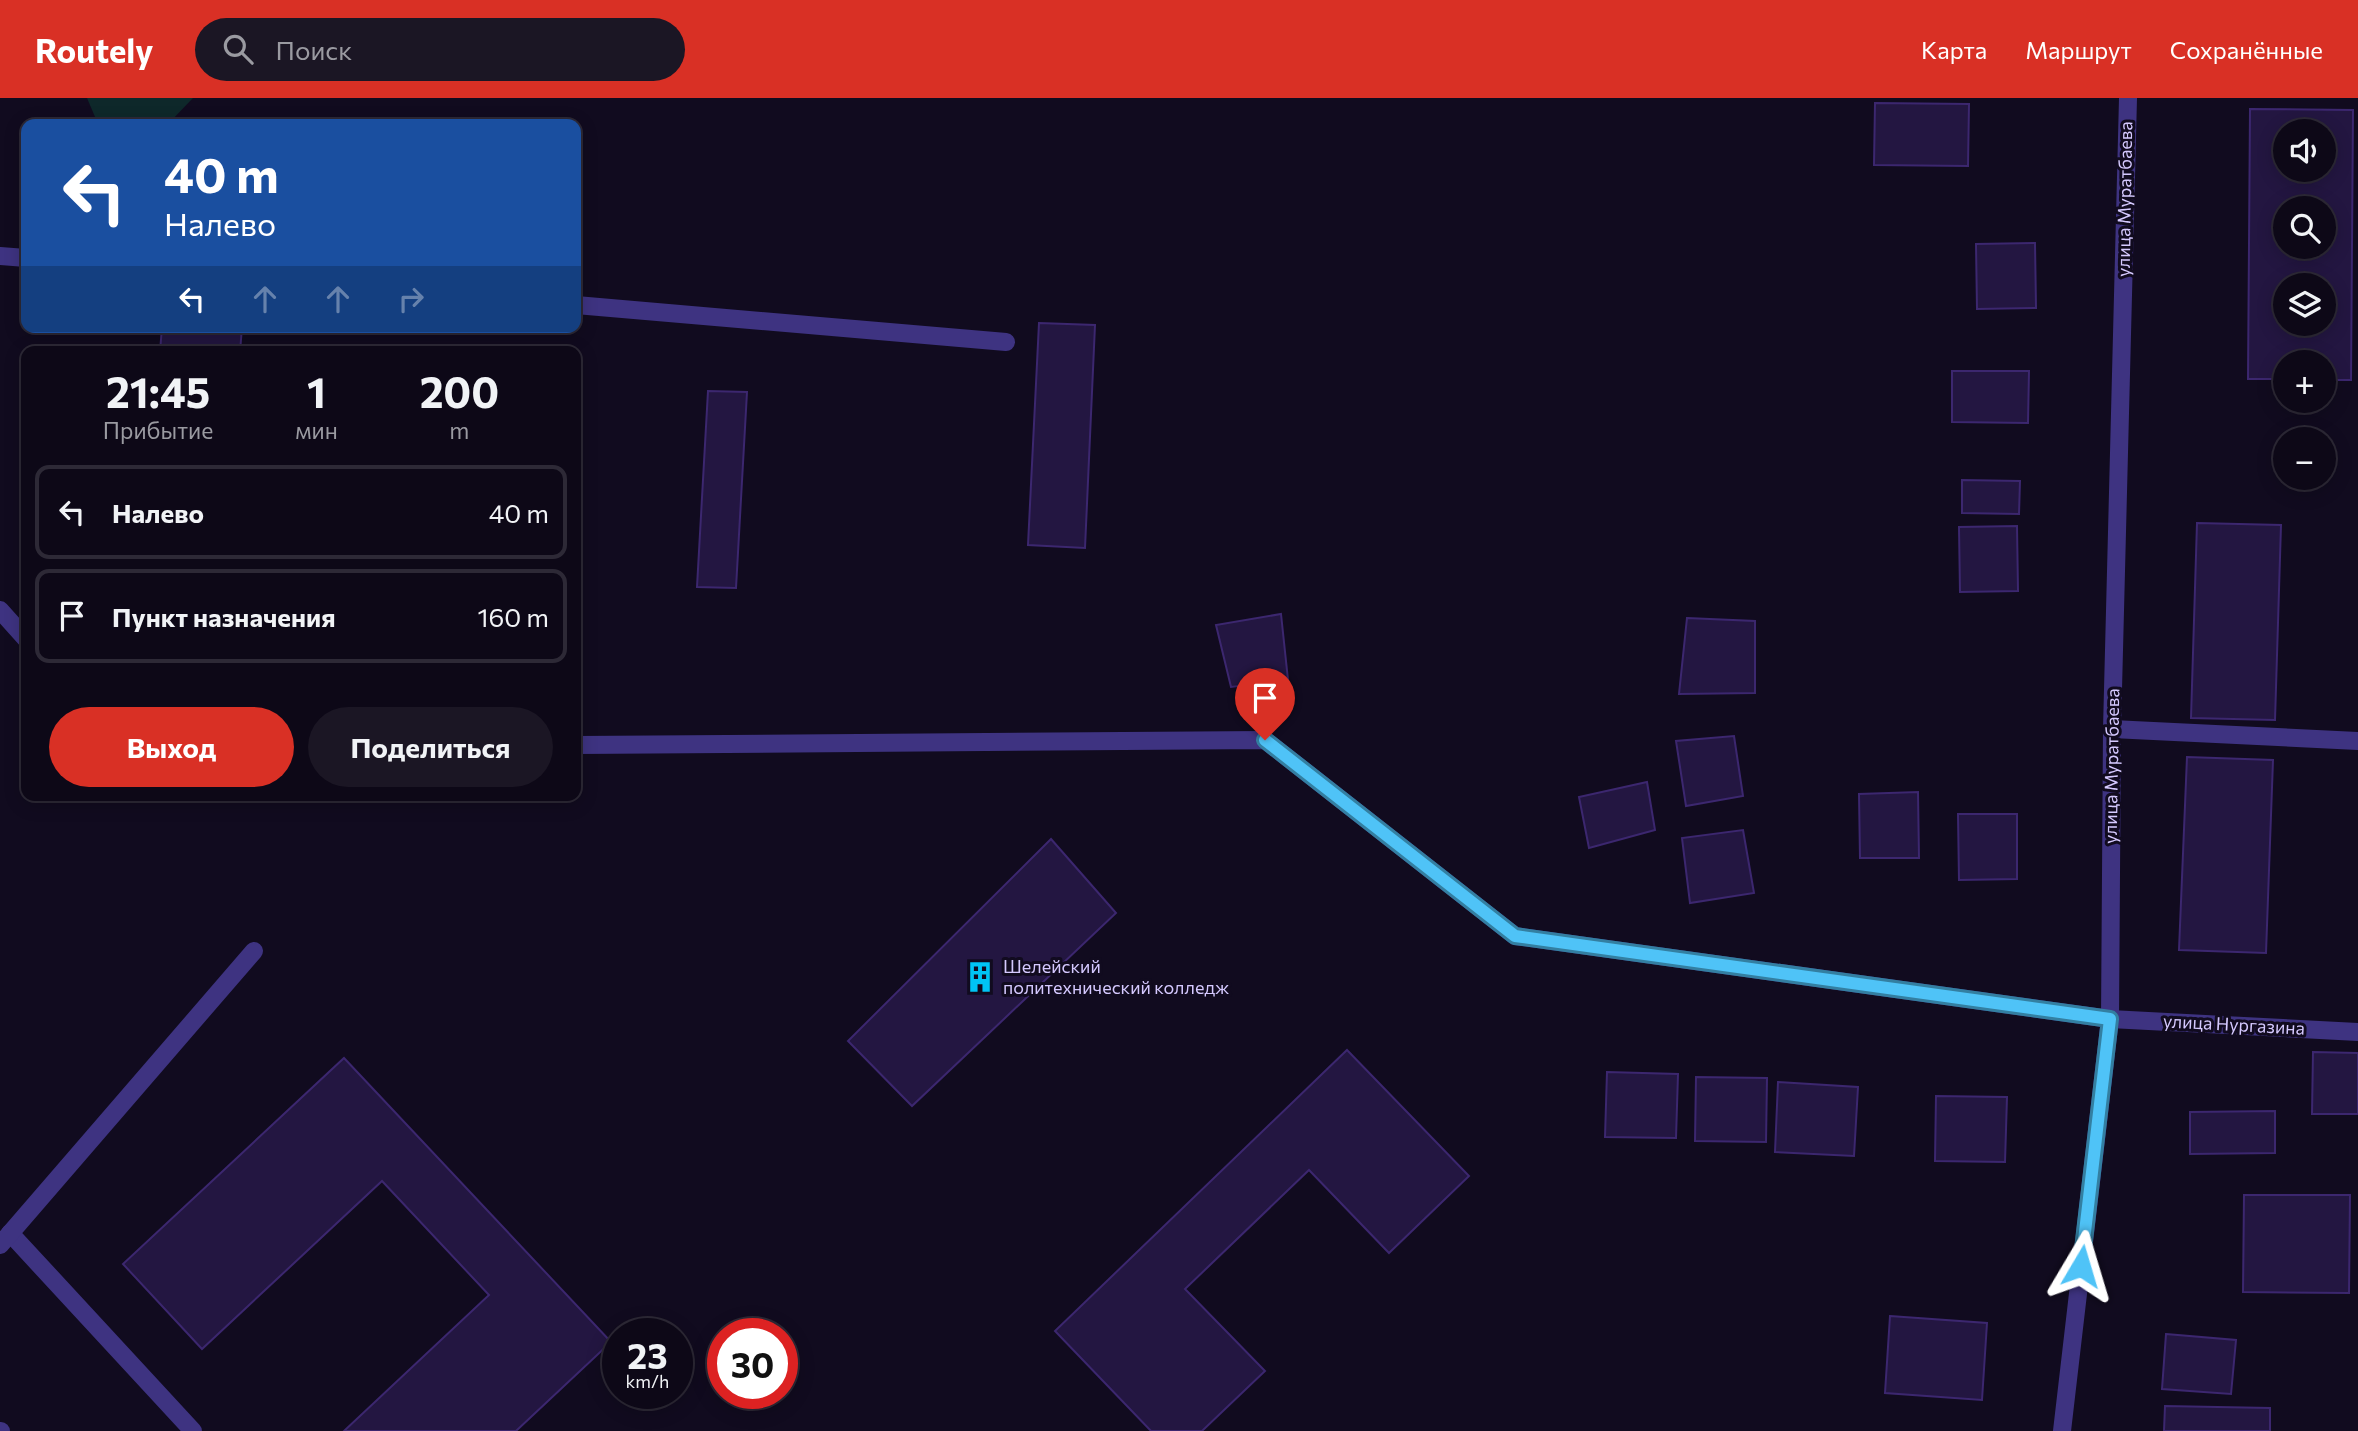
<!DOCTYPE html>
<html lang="ru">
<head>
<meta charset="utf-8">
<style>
	body { margin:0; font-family:Commissioner,sans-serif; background:#1b1624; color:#f1f3f6; height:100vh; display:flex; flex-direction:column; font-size:26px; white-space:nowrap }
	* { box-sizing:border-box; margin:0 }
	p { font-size:23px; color:#9a9aa1 }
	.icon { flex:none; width:38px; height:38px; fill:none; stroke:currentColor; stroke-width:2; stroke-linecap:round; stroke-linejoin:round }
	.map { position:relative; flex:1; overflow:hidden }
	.panel { position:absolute; left:21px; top:248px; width:560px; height:455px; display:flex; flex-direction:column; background:#0d0817; border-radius:14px; box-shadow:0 4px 18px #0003,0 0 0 2px #2d2936 }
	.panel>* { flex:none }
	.top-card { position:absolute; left:21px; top:21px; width:560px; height:214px; border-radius:14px; box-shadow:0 4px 18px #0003,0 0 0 2px #2d2936; background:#1a4fa0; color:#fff; overflow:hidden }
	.tools { position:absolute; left:2273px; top:21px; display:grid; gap:14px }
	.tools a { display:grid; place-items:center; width:63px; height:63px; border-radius:50%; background:#0d0817; box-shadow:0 4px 18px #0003,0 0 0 2px #2d2936; font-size:35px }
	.speed { position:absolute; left:602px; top:1220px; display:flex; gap:14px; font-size:35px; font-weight:700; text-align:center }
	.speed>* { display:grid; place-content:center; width:91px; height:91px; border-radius:50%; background:#0d0817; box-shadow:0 4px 18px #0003,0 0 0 2px #2d2936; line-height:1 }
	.speed small { font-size:18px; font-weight:400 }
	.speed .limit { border:10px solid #d22; background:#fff; color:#111 }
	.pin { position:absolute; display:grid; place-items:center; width:60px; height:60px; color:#fff; margin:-72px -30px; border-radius:50% 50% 50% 0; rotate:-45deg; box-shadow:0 0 7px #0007 }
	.pin .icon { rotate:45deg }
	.me { position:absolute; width:77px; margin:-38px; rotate:7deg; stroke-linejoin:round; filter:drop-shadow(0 0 5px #0008) }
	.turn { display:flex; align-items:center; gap:24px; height:147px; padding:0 28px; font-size:32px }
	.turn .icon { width:91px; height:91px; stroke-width:2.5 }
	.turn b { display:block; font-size:49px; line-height:60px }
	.lanes { display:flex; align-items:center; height:66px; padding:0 28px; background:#0003; justify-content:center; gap:35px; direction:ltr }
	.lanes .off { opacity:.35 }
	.eta { display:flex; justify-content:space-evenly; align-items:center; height:119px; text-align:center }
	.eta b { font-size:42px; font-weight:700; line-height:49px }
	.button { display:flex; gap:14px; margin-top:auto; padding:14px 28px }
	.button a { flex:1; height:80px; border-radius:42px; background:#d93025; color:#fff; font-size:28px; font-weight:700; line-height:80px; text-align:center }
	.button a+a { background:#1b1624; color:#f1f3f6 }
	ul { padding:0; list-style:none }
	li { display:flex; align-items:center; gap:21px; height:94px; margin:0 14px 10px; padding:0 14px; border:4px solid #2d2936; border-radius:14px }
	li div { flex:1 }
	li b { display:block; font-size:26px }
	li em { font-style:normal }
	header { display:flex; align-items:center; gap:42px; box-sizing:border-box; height:98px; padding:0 35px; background:#d93025; color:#fff }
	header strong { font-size:33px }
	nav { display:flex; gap:38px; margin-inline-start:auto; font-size:24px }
	.search { width:490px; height:63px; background:#1b1624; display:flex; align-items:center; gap:18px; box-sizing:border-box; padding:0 24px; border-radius:38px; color:#9a9aa1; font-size:26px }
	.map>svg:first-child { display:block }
</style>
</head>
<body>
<header>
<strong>Routely</strong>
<div class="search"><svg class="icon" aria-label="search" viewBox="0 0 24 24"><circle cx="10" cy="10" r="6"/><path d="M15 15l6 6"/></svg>Поиск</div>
<nav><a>Карта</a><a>Маршрут</a><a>Сохранённые</a></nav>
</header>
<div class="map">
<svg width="2358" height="1333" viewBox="0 0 2358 1333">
	<rect width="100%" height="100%" fill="#110b1f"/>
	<path fill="#0e282a" d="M87 0H193L168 26H98Z"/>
	<g fill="#231641" stroke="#3c276f" stroke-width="2" fill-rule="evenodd">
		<path d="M1875 5 1969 6 1968 68 1874 67Z"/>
		<path d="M2250 11 2353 12 2351 282H2324V264H2286V281H2248ZM2286 33H2324V72H2286ZM2286 110H2324V149H2286ZM2286 187H2324V226H2286Z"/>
		<path d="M2035 145 2036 210 1977 211 1976 146Z"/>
		<path d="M1039 225 1095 227 1085 450 1028 447Z"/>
		<path d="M162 229H242L240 254H160Z"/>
		<path d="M1952 273H2029L2028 325 1952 324Z"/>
		<path d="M708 293 747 294 736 490 697 489Z"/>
		<path d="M1962 382 2020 383 2019 416 1962 415Z"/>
		<path d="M2197 425 2281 427 2275 622 2191 620Z"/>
		<path d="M2017 428 2018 493 1960 494 1959 429Z"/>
		<path d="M1281 516 1288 582 1231 589 1216 527Z"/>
		<path d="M1687 520 1755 523V595L1679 596Z"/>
		<path d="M1734 638 1743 698 1686 708 1676 643Z"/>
		<path d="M2187 659 2273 662 2266 855 2179 852Z"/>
		<path d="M1647 684 1655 732 1589 750 1579 699Z"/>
		<path d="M1918 694 1919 760H1860L1859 696Z"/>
		<path d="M1958 716H2017V781L1959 782Z"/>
		<path d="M1743 732 1754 795 1690 805 1682 740Z"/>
		<path d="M1051 741 1116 815 912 1008 848 943Z"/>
		<path d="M1347 952 1469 1078 1389 1155 1309 1072 1185 1191 1265 1273 1202 1333H1151L1055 1233Z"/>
		<path d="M2313 954 2358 955V1016H2312Z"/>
		<path d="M344 960 611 1244 516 1333H344L489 1197 382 1083 202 1251 123 1166Z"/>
		<path d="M1607 974 1678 976 1676 1040 1605 1039Z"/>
		<path d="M1696 979 1767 980 1766 1044 1695 1043Z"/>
		<path d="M1778 984 1858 989 1854 1058 1775 1054Z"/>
		<path d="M1936 998 2007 999 2005 1064 1935 1063Z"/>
		<path d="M2275 1013V1055L2190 1056V1014Z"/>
		<path d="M2244 1097H2350L2349 1195 2243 1194Z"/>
		<path d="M1890 1218 1987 1225 1982 1302 1885 1295Z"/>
		<path d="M2166 1236 2236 1242 2231 1296 2162 1291Z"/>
		<path d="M2165 1308 2270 1310V1333H2164Z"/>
	</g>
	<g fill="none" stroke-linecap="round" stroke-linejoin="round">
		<g stroke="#3e3381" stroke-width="18">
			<path d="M0 158 26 160"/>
			<path d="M576 207 1006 244"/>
			<path d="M0 512 26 541"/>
			<path d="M2112 631 2358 643"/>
			<path d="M576 647 1265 642 1515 838 2110 921"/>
			<path d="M10 1135 193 1333"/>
			<path d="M0 1147 254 853"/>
			<path d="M0 1333H1"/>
		</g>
		<g stroke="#3e3381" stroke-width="18">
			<path d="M2110 921 2358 934"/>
			<path d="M2062 1333 2110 921 2112 631 2128 0"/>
		</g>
	</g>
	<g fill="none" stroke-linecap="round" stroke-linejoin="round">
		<defs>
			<path id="route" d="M1265 642 1515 838 2110 921 2081 1168"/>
		</defs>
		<use href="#route" stroke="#337fa1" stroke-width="18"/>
		<use href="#route" stroke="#4fc3f7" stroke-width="12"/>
	</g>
	<defs>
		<symbol id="building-bare" viewBox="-9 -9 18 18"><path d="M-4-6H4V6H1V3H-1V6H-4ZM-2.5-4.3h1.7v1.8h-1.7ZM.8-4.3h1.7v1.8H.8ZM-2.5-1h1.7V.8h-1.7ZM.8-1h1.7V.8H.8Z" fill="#00c4f4" stroke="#110b1f" stroke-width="2.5" paint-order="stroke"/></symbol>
	</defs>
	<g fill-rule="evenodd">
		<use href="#building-bare" x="958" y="857" width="44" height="44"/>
	</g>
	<g text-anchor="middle" stroke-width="6" stroke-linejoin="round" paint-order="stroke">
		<g font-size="18" fill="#d5c9ff" stroke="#110b1f">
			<text transform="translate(2125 101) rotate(-89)" y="6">улица Муратбаева</text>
			<text transform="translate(2112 668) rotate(-89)" y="6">улица Муратбаева</text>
			<text transform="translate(2234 927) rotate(3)" y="6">улица Нургазина</text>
		</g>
		<g font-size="18" fill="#d5c9ff" stroke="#110b1f" text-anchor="start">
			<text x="1003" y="875">Шелейский<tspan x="1003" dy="21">политехнический колледж</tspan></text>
		</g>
	</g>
</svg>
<div class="tools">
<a><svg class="icon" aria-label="sound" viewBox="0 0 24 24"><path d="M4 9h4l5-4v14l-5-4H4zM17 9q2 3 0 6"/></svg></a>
<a><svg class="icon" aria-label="search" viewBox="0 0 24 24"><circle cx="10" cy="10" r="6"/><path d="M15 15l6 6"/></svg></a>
<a><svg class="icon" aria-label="layers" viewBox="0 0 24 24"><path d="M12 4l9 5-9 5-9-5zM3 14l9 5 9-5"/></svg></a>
<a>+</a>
<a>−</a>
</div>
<div class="speed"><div>23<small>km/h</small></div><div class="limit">30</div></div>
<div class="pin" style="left:1265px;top:642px;background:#d93025"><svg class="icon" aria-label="arrive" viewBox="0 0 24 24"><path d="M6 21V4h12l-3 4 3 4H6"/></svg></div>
<svg class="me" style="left:2081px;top:1168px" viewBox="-20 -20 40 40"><path d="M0-17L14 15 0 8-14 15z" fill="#4fc3f7" stroke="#fff" stroke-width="4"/></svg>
<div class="top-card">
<div class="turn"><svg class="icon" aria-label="left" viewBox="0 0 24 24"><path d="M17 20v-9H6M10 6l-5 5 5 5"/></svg><div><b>40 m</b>Налево</div></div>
<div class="lanes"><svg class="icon" aria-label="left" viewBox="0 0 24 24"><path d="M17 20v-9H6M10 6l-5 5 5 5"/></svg><svg class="icon off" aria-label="ahead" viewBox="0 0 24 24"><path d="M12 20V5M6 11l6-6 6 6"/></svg><svg class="icon off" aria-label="ahead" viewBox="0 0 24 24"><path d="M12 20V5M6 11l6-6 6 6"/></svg><svg class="icon off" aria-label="right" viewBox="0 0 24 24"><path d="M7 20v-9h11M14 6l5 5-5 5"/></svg></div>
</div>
<section class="panel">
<div class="eta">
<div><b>21:45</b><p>Прибытие</p></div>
<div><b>1</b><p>мин</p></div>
<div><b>200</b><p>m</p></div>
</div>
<ul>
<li><svg class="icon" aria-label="left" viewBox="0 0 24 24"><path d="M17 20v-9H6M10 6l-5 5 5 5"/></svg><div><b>Налево</b></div><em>40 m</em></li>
<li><svg class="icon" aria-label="arrive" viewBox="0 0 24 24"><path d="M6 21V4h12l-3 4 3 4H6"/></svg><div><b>Пункт назначения</b></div><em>160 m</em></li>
</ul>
<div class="button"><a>Выход</a><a>Поделиться</a></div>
</section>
</div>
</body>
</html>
